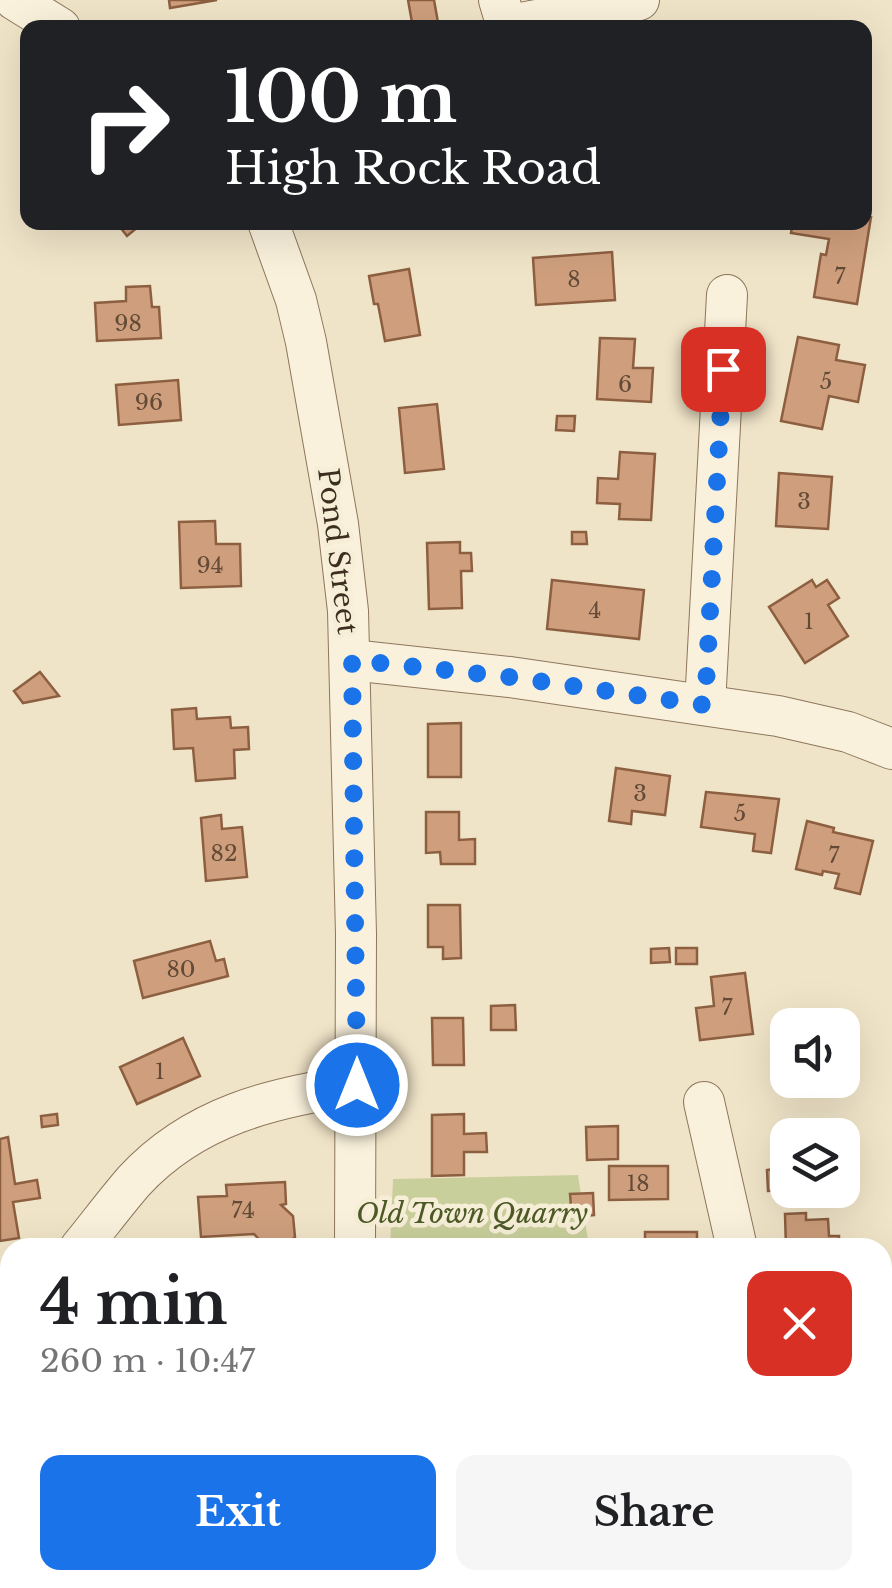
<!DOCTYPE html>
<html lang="en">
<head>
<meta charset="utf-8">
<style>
	body { margin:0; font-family:"Libre Baskerville",serif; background:#f6f6f6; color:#202124; height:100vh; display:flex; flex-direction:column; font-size:38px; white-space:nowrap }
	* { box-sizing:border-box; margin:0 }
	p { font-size:32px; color:#757577 }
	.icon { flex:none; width:55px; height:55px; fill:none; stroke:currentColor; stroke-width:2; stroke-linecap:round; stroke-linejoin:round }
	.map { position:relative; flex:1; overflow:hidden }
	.panel { position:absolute; left:0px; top:1238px; width:892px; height:352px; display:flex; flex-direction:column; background:#fff; border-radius:30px 30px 0 0; box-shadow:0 10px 40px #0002 }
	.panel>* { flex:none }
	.hud { position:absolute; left:20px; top:20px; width:852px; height:210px; border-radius:20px; box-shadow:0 10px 40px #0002; background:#202124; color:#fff; overflow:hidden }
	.buttons { position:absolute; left:770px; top:1008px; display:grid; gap:20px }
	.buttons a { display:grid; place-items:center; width:90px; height:90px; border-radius:20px; background:#fff; box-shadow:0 10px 40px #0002; font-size:50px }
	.pin { position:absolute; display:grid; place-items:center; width:85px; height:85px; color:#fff; margin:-42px; border-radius:20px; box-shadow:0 5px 15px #0006 }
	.me { position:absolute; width:110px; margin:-55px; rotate:0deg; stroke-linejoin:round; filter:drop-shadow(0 0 8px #0008) }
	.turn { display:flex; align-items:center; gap:35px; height:210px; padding:0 40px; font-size:45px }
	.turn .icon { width:130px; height:130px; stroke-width:2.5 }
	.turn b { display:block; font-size:70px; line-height:85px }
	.round { display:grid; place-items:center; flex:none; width:105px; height:105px; border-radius:20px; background:#f6f6f6 }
	.headline { display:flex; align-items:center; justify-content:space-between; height:170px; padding:0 40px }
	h1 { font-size:60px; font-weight:800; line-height:75px }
	.primary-button { display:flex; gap:20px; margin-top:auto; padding:20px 40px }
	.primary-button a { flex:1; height:115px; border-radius:20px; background:#1a73e8; color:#fff; font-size:40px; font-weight:800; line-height:115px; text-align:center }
	.primary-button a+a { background:#f6f6f6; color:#202124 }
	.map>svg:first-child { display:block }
</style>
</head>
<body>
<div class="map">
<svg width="892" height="1588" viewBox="0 0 892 1588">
	<rect width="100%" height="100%" fill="#f0e4c8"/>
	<g fill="#c9cf9b">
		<path d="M578 1175 589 1247 390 1248 393 1179Z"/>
		<path d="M367 1580H702L704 1588H367Z"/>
	</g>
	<g fill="#cf9f7d" stroke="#8d5f41" stroke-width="2.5">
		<path d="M169 0H217L170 8Z"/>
		<path d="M408 0H434L439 28H413Z"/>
		<path d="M865 216 871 217 857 304 814 297 821 254 826 255 829 239 791 233 793 222H865Z"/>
		<path d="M116 222H144L127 236Z"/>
		<path d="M612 252 615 300 536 305 533 258Z"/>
		<path d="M409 269 420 335 385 341 378 304H374L369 276Z"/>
		<path d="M150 286 152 307H159L161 338 97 341 95 303 126 301V287Z"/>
		<path d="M798 337 839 345 836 360 865 365 858 402 829 396 822 429 781 421Z"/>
		<path d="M600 338 635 339 633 368H653L651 402 597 399Z"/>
		<path d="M178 380 181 420 119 425 116 385Z"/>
		<path d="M437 404 444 469 405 473 399 408Z"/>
		<path d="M557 416H575L574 431 556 430Z"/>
		<path d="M620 452 655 454 651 520 619 519 620 504 597 503 598 478 618 479Z"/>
		<path d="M779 473 832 477 828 529 776 526Z"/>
		<path d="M215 521 216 544H240L241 586 181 588 179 522Z"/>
		<path d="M572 532H586L587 544H572Z"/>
		<path d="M460 542V553H471L472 571H461L462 608 429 609 427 543Z"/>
		<path d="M552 580 644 590 639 639 547 629Z"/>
		<path d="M812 580 816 587 827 580 839 598 828 605 848 636 805 663 769 607Z"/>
		<path d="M40 672 59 696 23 703 14 691Z"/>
		<path d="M196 708 197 719 230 717 231 728 248 727 249 749 234 750 235 778 196 781 193 748 174 749 172 710Z"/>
		<path d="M461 723V777H428V724Z"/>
		<path d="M616 768 670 776 665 815 632 811 631 824 609 821Z"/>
		<path d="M706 792 779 799 771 853 753 851 755 834 701 827Z"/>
		<path d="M426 812H459V840L475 839V864H441L440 852 426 853Z"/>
		<path d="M221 815 222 829 242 827 247 877 206 881 201 818Z"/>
		<path d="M807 821 834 828 833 832 873 841 860 894 835 888 839 874 823 871 822 875 796 869Z"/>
		<path d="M428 905H460L461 958 443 959V947H428Z"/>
		<path d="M210 941 216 961 224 959 228 976 143 998 134 961Z"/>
		<path d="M669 948 670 962 651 963V949Z"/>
		<rect x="676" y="948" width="21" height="16"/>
		<path d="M745 973 753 1034 700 1040 696 1008 714 1006 711 977Z"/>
		<path d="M515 1005 516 1030H491V1006Z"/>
		<path d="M432 1018H463L464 1065H433Z"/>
		<path d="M183 1038 200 1076 137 1104 120 1067Z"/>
		<path d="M57 1114 58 1125 42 1127 41 1116Z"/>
		<path d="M464 1114V1134L486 1133 487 1152H464V1175L432 1176V1115Z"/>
		<path d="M618 1126V1159L587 1160 586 1127Z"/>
		<path d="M854 1127 856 1151H842V1135H822V1128Z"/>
		<path d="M8 1137 15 1184 37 1180 40 1198 13 1202 19 1238 0 1241V1139Z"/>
		<path d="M775 1149H788V1190H794L768 1191 767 1170 774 1169Z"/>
		<path d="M609 1166H668V1199L609 1200Z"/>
		<path d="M285 1182 286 1204 281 1205 293 1216 295 1237 286 1246 266 1247 254 1234 201 1237 198 1197 227 1196 226 1185Z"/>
		<path d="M593 1193 594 1215 572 1217 570 1194Z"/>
		<path d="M806 1213V1220L828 1219 829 1236H839V1248H786L785 1214Z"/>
		<rect x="645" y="1232" width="52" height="16"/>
		<path d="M882 1323H892V1365L882 1366Z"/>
		<rect x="65" y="1580" width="36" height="8"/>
		<rect x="213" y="1580" width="66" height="8"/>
		<rect x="738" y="1580" width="71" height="8"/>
	</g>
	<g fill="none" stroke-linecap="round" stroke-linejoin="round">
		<defs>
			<g id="minor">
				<path d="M15 0 60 28"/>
				<path d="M499 0 505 20 516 24 639 0"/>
				<path d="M268 222 296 300 306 342 338 524 348 611 356 934 355 1248"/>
				<path d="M351 660 510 677 778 716 848 732 892 749"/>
				<path d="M705 705 727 295"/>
				<path d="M704 1102 737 1248"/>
				<path d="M80 1248C98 1226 115 1203 134 1181 194 1116 273 1097 357 1085"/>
				<path d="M0 1317 10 1310"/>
				<path d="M882 1417H892"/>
				<path d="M860 1580 861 1588"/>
				<path d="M328 1588V1580"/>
			</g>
		</defs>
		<use href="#minor" stroke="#8d765c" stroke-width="42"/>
		<g stroke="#8d765c" stroke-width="5" stroke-dasharray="8 5" stroke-linecap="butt">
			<path d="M536 1580 539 1588"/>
			<path d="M593 1580 594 1588"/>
		</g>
		<use href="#minor" stroke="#faf1dc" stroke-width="40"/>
	</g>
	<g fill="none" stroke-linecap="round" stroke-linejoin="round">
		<path stroke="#1a73e8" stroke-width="18" stroke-dasharray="0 32.4" d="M357 1085 352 660 510 677 705 705 723 369"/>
	</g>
	<g text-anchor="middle" stroke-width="9" stroke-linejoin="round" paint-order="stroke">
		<g font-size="22" fill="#624a37">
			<text x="840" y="284">7</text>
			<text x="574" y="287">8</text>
			<text x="128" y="331">98</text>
			<text x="826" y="389">5</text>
			<text x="625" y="392">6</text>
			<text x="149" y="410">96</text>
			<text x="804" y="509">3</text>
			<text x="210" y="573">94</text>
			<text x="595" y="618">4</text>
			<text x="809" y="629">1</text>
			<text x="640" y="801">3</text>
			<text x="740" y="821">5</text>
			<text x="224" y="861">82</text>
			<text x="834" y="863">7</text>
			<text x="181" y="977">80</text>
			<text x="727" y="1015">7</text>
			<text x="160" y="1079">1</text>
			<text x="638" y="1191">18</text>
			<text x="243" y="1218">74</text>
		</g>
		<g font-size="28" fill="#3d2e20" stroke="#f7eed8">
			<text transform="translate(338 551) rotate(83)" y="10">Pond Street</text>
		</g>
		<g font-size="28" font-style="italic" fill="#4d5a26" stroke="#f7eed8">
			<text x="472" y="1223">Old Town Quarry</text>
		</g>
	</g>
</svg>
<div class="buttons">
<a><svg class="icon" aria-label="sound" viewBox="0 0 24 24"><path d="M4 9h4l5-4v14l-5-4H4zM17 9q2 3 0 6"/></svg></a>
<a><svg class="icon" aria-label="layers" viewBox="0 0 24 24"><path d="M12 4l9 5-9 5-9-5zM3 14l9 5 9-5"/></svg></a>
</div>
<div class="pin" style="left:723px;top:369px;background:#d93025"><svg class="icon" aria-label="arrive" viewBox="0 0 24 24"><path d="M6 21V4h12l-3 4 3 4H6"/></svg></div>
<svg class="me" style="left:357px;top:1085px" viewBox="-20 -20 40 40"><circle r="17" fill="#1a73e8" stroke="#fff" stroke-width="3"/><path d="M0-11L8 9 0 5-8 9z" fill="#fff"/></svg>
<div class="hud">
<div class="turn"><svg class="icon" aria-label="right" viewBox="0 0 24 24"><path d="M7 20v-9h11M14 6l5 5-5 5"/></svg><div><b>100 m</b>High Rock Road</div></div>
</div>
<section class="panel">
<div class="headline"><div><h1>4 min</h1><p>260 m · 10:47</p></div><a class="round" style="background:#d93025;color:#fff"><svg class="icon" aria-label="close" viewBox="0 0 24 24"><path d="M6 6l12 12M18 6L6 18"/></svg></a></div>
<div class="primary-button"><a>Exit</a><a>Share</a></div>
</section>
</div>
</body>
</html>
